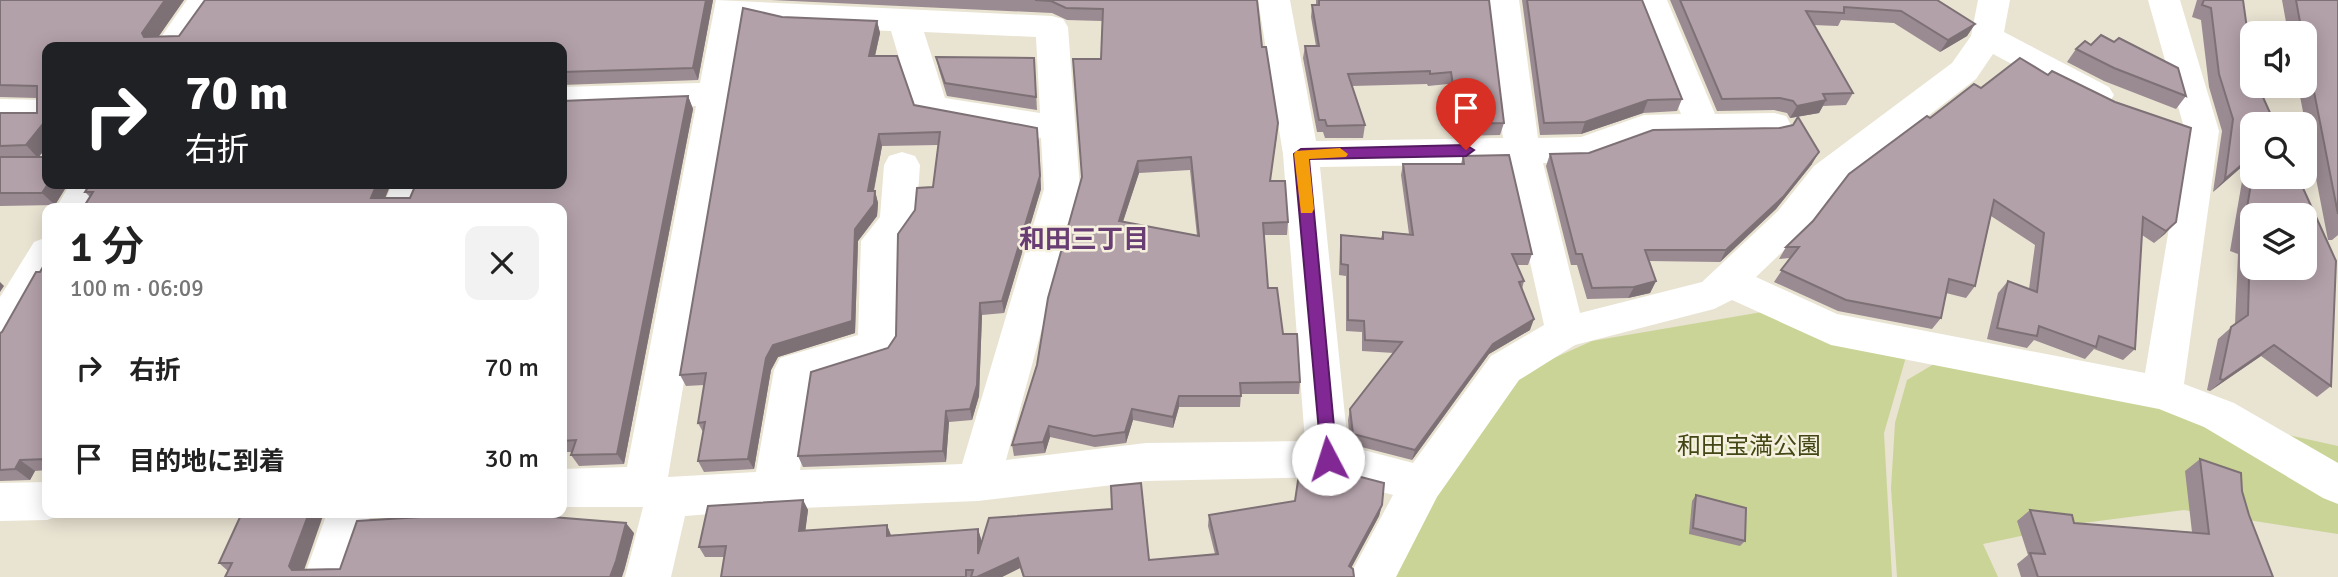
<!DOCTYPE html>
<html lang="ja">
<head>
<meta charset="utf-8">
<style>
	body { margin:0; font-family:Signika,"Noto Sans JP",sans-serif; background:#f2f2f2; color:#222; height:100vh; display:flex; flex-direction:column; font-size:26px; white-space:nowrap }
	* { box-sizing:border-box; margin:0 }
	p { font-size:23px; color:#767676 }
	.icon { flex:none; width:38px; height:38px; fill:none; stroke:currentColor; stroke-width:2; stroke-linecap:round; stroke-linejoin:round }
	.map { position:relative; flex:1; overflow:hidden }
	.drawer { position:absolute; left:42px; top:203px; width:525px; height:315px; display:flex; flex-direction:column; background:#fff; border-radius:14px; box-shadow:0 4px 18px #0003 }
	.drawer>* { flex:none }
	.hud { position:absolute; left:42px; top:42px; width:525px; height:147px; border-radius:14px; box-shadow:0 4px 18px #0003; background:#202124; color:#fff; overflow:hidden }
	.buttons { position:absolute; left:2240px; top:21px; display:grid; gap:14px }
	.buttons a { display:grid; place-items:center; width:77px; height:77px; border-radius:14px; background:#fff; box-shadow:0 4px 18px #0003; font-size:35px }
	.pin { position:absolute; display:grid; place-items:center; width:60px; height:60px; color:#fff; margin:-72px -30px; border-radius:50% 50% 50% 0; rotate:-45deg; box-shadow:0 0 7px #0007 }
	.pin .icon { rotate:45deg }
	.me { position:absolute; width:77px; margin:-38px; rotate:355deg; stroke-linejoin:round; filter:drop-shadow(0 0 5px #0008) }
	.turn { display:flex; align-items:center; gap:24px; height:147px; padding:0 28px; font-size:32px }
	.turn .icon { width:91px; height:91px; stroke-width:2.5 }
	.turn b { display:block; font-size:49px; line-height:60px }
	.round { display:grid; place-items:center; flex:none; width:74px; height:74px; border-radius:14px; background:#f2f2f2 }
	.overview { display:flex; align-items:center; justify-content:space-between; height:119px; padding:0 28px }
	h1 { font-size:42px; font-weight:600; line-height:52px }
	ul { padding:0; list-style:none }
	li { display:flex; align-items:center; gap:21px; height:91px; padding:0 28px }
	li div { flex:1 }
	li b { display:block; font-size:26px }
	li em { font-style:normal }
	.map>svg:first-child { display:block }
</style>
</head>
<body>
<div class="map">
<svg width="2338" height="577" viewBox="0 0 2338 577">
	<rect width="100%" height="100%" fill="#e9e3d2"/>
	<g fill="#cad497">
		<path d="M1762 312 1908 350 1884 433 1892 577H1379L1512 377 1592 341Z"/>
		<path d="M1944 358 2338 446V534L2184 510 2083 523 1983 544 1998 577H1897L1891 488 1895 423 1907 380Z"/>
	</g>
	<g fill="none" stroke-linecap="round" stroke-linejoin="round">
		<g fill="#fff" fill-rule="evenodd">
			<path d="M187 0H220L187 47H154Z"/>
			<path d="M716 0 1052 16 1063 19 1068 27 1080 189 1006 460 1146 443 1305 441 1283 154 1258 0H1290L1316 141 1503 138 1487 0H1519L1538 138 1581 137 1644 115 1681 114 1635 0H1667L1715 114 1774 113 1786 116 1791 125 1786 134 1774 137 1647 139 1584 163H1543L1580 313 1702 282 1778 211 1814 166 1952 63 1971 36 1978 0H2010L2004 32 2109 87 2114 95 2109 103 2097 107 2085 103 1993 54 1976 79 1840 184 1804 231 1756 277 1837 314 2145 373 2185 131 2148 0H2180L2219 131 2184 384 2234 403 2338 463V504L2323 498 2204 427 2159 409 1831 345 1732 300 1714 309 1575 345 1519 380 1437 497 1396 577H1349L1393 495 1328 477 1146 481 978 501 775 509 685 516 671 577H625L643 507H562V469L627 467 696 106 562 111V87L700 83ZM745 18 786 27 891 31 914 108 919 116 1041 138 1044 189 962 464 800 470 813 381 891 357 897 346 899 245 916 221 920 165 915 156 902 152 889 156 884 165 880 217 861 241 858 335 780 358 774 370 756 472 668 477ZM924 32 1036 37 1040 113 945 98ZM1508 164 1544 325 1491 356 1413 463 1348 446 1320 167Z"/>
			<path d="M0 99 47 100V124L0 123Z"/>
			<path d="M70 184H106L92 208H56Z"/>
			<path d="M392 184H428L418 208H382Z"/>
			<path d="M47 237V285L14 342 0 347V297L34 242Z"/>
			<path d="M47 482V513H63L62 515 47 520 0 521V483Z"/>
			<path d="M327 513H371L350 577H304Z"/>
		</g>
	</g>
	<g fill="#9a8a91" fill-rule="evenodd">
		<path d="M0 0H184L158 37 179 36 205 0H713L698 80 562 85V47H47L39 157 47 184H68L55 205 0 206V113H37V98L0 97Z"/>
		<path d="M771 0H1257L1262 47 1277 135 1270 181 1288 222 1287 235H1264L1268 288 1300 382 1299 394H1241L1240 407H1179L1173 428 1133 420 1126 443 1095 447 1050 437 1045 453 1014 456 1012 445 1037 365 1082 177 1101 59 1102 21 1067 20 1052 13ZM1190 170 1197 236 1123 222 1139 173Z"/>
		<path d="M1316 0H1489L1504 123 1500 135 1456 136 1448 84 1428 86 1427 84 1352 86 1365 125 1363 138H1325L1323 132H1317L1303 58 1305 46H1316L1311 17 1312 5H1316Z"/>
		<path d="M1522 0H1642L1682 99 1677 111 1643 113 1581 134 1540 135Z"/>
		<path d="M1670 0H1937L1975 24 1967 36 1940 52 1894 23 1841 20 1838 26 1813 25 1853 93 1846 105 1823 106 1819 113 1790 118 1787 113 1774 110 1717 111Z"/>
		<path d="M2197 0H2243L2252 124V177L2331 386 2317 397 2261 356 2210 391 2207 390 2218 339 2235 324 2238 254 2230 251 2245 164 2213 192 2222 131 2209 87 2201 20 2192 17Z"/>
		<path d="M2282 0H2338V235L2332 240H2328L2298 86H2305V33H2288Z"/>
		<path d="M782 17 877 21 880 33 875 56 914 105 1039 140 1041 189 1004 313 982 315 979 396 972 420 949 422 946 462 803 467 798 456 888 348 896 336 933 187 938 145 882 146 874 191H875L878 203 877 216 858 241 855 333 778 357 771 370 754 469 704 472 698 461 703 432 698 423 704 385 686 386 680 375Z"/>
		<path d="M2076 49 2186 96 2176 109 2104 81 2067 62Z"/>
		<path d="M936 57 1034 58 1037 110 947 96 939 70Z"/>
		<path d="M688 96 693 109 624 464 579 466 571 455 572 452H562V208L90 197 85 192 410 198Z"/>
		<path d="M1930 118 2176 222 2154 243 2142 235 2135 349 2123 360 2094 349 2085 359 2034 340 2027 348 1987 339 1998 293 2008 281 2029 289 2035 245 1991 216 1975 286 1966 298 1946 293 1941 318 1932 329 1838 311 1774 282 1790 258 1779 259 1786 247Z"/>
		<path d="M1550 154 1812 164 1776 209 1720 262 1649 261 1656 281 1650 293 1628 298 1587 299 1577 265H1571L1546 166Z"/>
		<path d="M1463 156 1532 254 1528 265H1517L1524 281 1522 289 1530 330 1489 354 1412 460 1350 444 1348 420 1350 409 1394 353 1362 351V332L1346 331V276L1339 275 1340 246 1341 235 1381 238 1383 232 1409 234 1401 175 1403 164H1461Z"/>
		<path d="M47 260V470L35 471 30 480 0 481V333L2 332Z"/>
		<path d="M2200 459 2242 491 2249 515 2273 577H2021L2017 564 2028 555 2017 521 2030 510 2074 523 2192 532 2185 471Z"/>
		<path d="M1696 495 1745 541 1740 546 1689 534 1692 501Z"/>
		<path d="M803 500 808 510 805 531 887 525 891 535 978 529 981 539V546L1149 560 1215 554 1208 526 1209 515 1382 505 1379 516 1351 567 1354 577H1023L1020 568 1002 577H721L724 557H705L699 547Z"/>
		<path d="M279 513 304 570 340 569 634 533 624 571H228L219 563Z"/>
	</g>
	<g fill="#7d7176">
		<path d="M165 0H184L152 46 144 37 142 33Z"/>
		<path d="M706 0H713L698 80 693 68Z"/>
		<path d="M877 21 880 33 872 69 869 56Z"/>
		<path d="M1975 24 1967 36 1940 52 1948 40Z"/>
		<path d="M688 96 693 109 624 464 617 454Z"/>
		<path d="M1648 100 1643 113 1581 134 1585 122Z"/>
		<path d="M1826 100 1819 113 1790 118 1797 106Z"/>
		<path d="M47 119V147L38 158 26 145Z"/>
		<path d="M1037 128 1041 189 1004 313 1002 301Z"/>
		<path d="M879 134 882 146 871 204 868 191Z"/>
		<path d="M1819 152 1812 164 1776 209 1720 262 1726 250Z"/>
		<path d="M2252 156 2245 164 2213 192 2225 179Z"/>
		<path d="M1138 161 1139 173 1119 233V221Z"/>
		<path d="M48 184H68L55 205 42 193Z"/>
		<path d="M377 184H391L381 208 371 198Z"/>
		<path d="M875 191 878 203 877 216 858 241 855 333 778 357 771 370 754 469 748 459 766 358 773 345 855 229Z"/>
		<path d="M2176 222 2165 234 2154 243 2166 231Z"/>
		<path d="M1656 281 1650 293 1628 298 1634 287Z"/>
		<path d="M0 282 4 286 0 292Z"/>
		<path d="M980 303 982 315 979 396 972 420 970 409Z"/>
		<path d="M1534 319 1530 330 1489 354 1412 460 1415 450 1493 344Z"/>
		<path d="M2274 345 2261 356 2210 391 2223 380Z"/>
		<path d="M1179 396V407L1173 428V417Z"/>
		<path d="M1132 409 1133 420 1126 443 1125 432Z"/>
		<path d="M946 411 949 422 946 462 943 451Z"/>
		<path d="M1049 426 1050 437 1045 453 1043 442Z"/>
		<path d="M20 460 35 471 30 480 15 469Z"/>
		<path d="M803 500 808 510 804 542 799 531Z"/>
		<path d="M1382 505 1379 516 1347 576 1349 566Z"/>
		<path d="M309 513H324L302 576 292 570 289 566Z"/>
		<path d="M626 523 634 533 624 571 622 577H610Z"/>
		<path d="M887 525 891 536H887Z"/>
		<path d="M978 529 981 539V564L978 554Z"/>
		<path d="M1018 558 1020 568 1002 577H977Z"/>
	</g>
	<g fill="#b3a1a9" stroke="#7d7176" stroke-width="2" fill-rule="evenodd">
		<path d="M0 0H165L142 33 144 37 179 36 205 0H706L693 68 562 72V47H47V119L26 145 0 146V113H37V86L0 85Z"/>
		<path d="M1035 0H1257L1262 47H1266L1278 123 1270 181H1285L1288 222 1263 223 1268 288H1277L1283 334H1297L1300 382 1240 383 1241 396H1179L1173 417 1132 409 1125 432 1094 436 1049 426 1043 442 1012 445 1037 365 1048 298 1082 177 1073 59H1101L1103 9 1066 8 1051 1ZM1191 157 1199 236 1119 221 1138 161Z"/>
		<path d="M1319 0H1489L1504 123 1459 124 1451 72 1430 74V71L1348 74 1365 125 1327 126 1325 120H1319L1305 46H1319L1312 5H1319Z"/>
		<path d="M1527 0H1642L1682 99 1648 100 1585 122 1544 123Z"/>
		<path d="M1680 0H1937L1975 24 1948 40 1901 11 1844 7V13L1806 11 1853 93 1823 94 1826 100 1797 106 1793 101 1780 98 1722 99Z"/>
		<path d="M2204 0H2243L2252 64V86H2258L2275 124H2252V156L2225 179 2233 119 2219 74 2211 8 2202 5Z"/>
		<path d="M2296 0H2338V214L2305 46V33H2302Z"/>
		<path d="M743 8 782 17 877 21 869 56H897L914 105 1037 128 1040 176 1002 301 980 303 977 385 970 409 946 411 943 451 798 456 811 372 888 348 896 336 898 234 915 210 917 188 933 187 940 132 879 134 868 191H875L874 204 855 229 852 321 773 345 766 358 748 459 698 461 705 422 698 423 706 373 680 375Z"/>
		<path d="M2101 35 2114 42 2119 38 2178 68 2186 96 2114 68 2076 49 2085 41 2091 45Z"/>
		<path d="M936 57 1034 58 1036 97 945 83Z"/>
		<path d="M2020 58 2048 75 2052 71 2115 102 2191 128 2176 222 2166 231 2143 217 2135 349 2099 336 2096 347 2039 326 2037 336 1997 328 2008 281 2037 292 2044 233 1994 200 1975 286 1949 279 1941 318 1846 300 1781 270 1799 247H1786L1813 221 1849 174 1927 116 1930 118 1974 84 1981 88Z"/>
		<path d="M688 96 617 454 571 455 576 440 562 441V208H83L93 192H85L90 184H377L371 198H410L416 184H562V101Z"/>
		<path d="M1798 117 1819 152 1783 197 1726 250H1645L1656 281 1634 287 1592 288 1582 254H1576L1550 154 1589 153 1653 130 1780 128 1793 125Z"/>
		<path d="M1509 155 1532 254H1512L1524 281 1519 282 1534 319 1493 344 1415 450 1353 434 1350 409 1402 342 1365 340 1364 321 1348 320V265L1341 264V235L1383 239V232L1413 235 1403 164H1464L1463 156Z"/>
		<path d="M0 157H47L48 184 42 193H0Z"/>
		<path d="M2252 177H2298L2336 261 2331 386 2274 345 2223 380 2220 379 2231 327 2248 315 2250 242 2242 239ZM2252 215H2305V268H2252Z"/>
		<path d="M47 260V459L20 460 15 469 0 470V333L2 332 36 272H40Z"/>
		<path d="M2200 459 2241 473 2242 491 2249 515 2273 577H2038L2030 553 2045 554 2030 510 2072 515 2074 523 2209 534Z"/>
		<path d="M1303 469H1330L1384 483 1382 505 1349 566 1353 569 1354 577H1024L1018 558 977 577H971L973 570H966V577H721L726 546 699 547 708 506 803 500 799 531 887 525V536L978 529V554L989 518 1112 509 1111 486 1141 483 1149 560 1218 554 1209 515 1295 501 1299 474Z"/>
		<path d="M1696 495 1746 508 1745 541 1693 528Z"/>
		<path d="M279 513H309L289 566 292 570 340 569 357 521 485 513H502L626 523 616 561 610 577H225L232 563H219L241 515Z"/>
	</g>
	<path fill="#812895" stroke="#541a61" stroke-width="2" d="M1466 145 1474 150 1466 156 1309 159 1337 459 1334 465 1328 467 1322 465 1294 154 1301 149Z"/>
	<path fill="#f59e0b" d="M1340 148 1348 154 1346 157 1309 159 1314 209 1312 213H1301L1294 154 1296 151Z"/>
	<g text-anchor="middle" stroke-width="5" stroke-linejoin="round" paint-order="stroke">
		<g font-size="24" fill="#424715" stroke="#f6f1df">
			<text x="1749" y="454">和田宝満公園</text>
		</g>
		<g font-size="26" font-weight="bold" fill="#683d73" stroke="#f6f1df">
			<text x="1084" y="248">和田三丁目</text>
		</g>
	</g>
</svg>
<div class="buttons">
<a><svg class="icon" aria-label="sound" viewBox="0 0 24 24"><path d="M4 9h4l5-4v14l-5-4H4zM17 9q2 3 0 6"/></svg></a>
<a><svg class="icon" aria-label="search" viewBox="0 0 24 24"><circle cx="10" cy="10" r="6"/><path d="M15 15l6 6"/></svg></a>
<a><svg class="icon" aria-label="layers" viewBox="0 0 24 24"><path d="M12 4l9 5-9 5-9-5zM3 14l9 5 9-5"/></svg></a>
</div>
<div class="pin" style="left:1466px;top:150px;background:#d93025"><svg class="icon" aria-label="arrive" viewBox="0 0 24 24"><path d="M6 21V4h12l-3 4 3 4H6"/></svg></div>
<svg class="me" style="left:1328px;top:459px" viewBox="-20 -20 40 40"><circle r="19" fill="#fff"/><path d="M0-13L10 11 0 6-10 11z" fill="#812895"/></svg>
<div class="hud">
<div class="turn"><svg class="icon" aria-label="right" viewBox="0 0 24 24"><path d="M7 20v-9h11M14 6l5 5-5 5"/></svg><div><b>70 m</b>右折</div></div>
</div>
<section class="drawer">
<div class="overview"><div><h1>1 分</h1><p>100 m · 06:09</p></div><a class="round"><svg class="icon" aria-label="close" viewBox="0 0 24 24"><path d="M6 6l12 12M18 6L6 18"/></svg></a></div>
<ul>
<li><svg class="icon" aria-label="right" viewBox="0 0 24 24"><path d="M7 20v-9h11M14 6l5 5-5 5"/></svg><div><b>右折</b></div><em>70 m</em></li>
<li><svg class="icon" aria-label="arrive" viewBox="0 0 24 24"><path d="M6 21V4h12l-3 4 3 4H6"/></svg><div><b>目的地に到着</b></div><em>30 m</em></li>
</ul>
</section>
</div>
</body>
</html>
